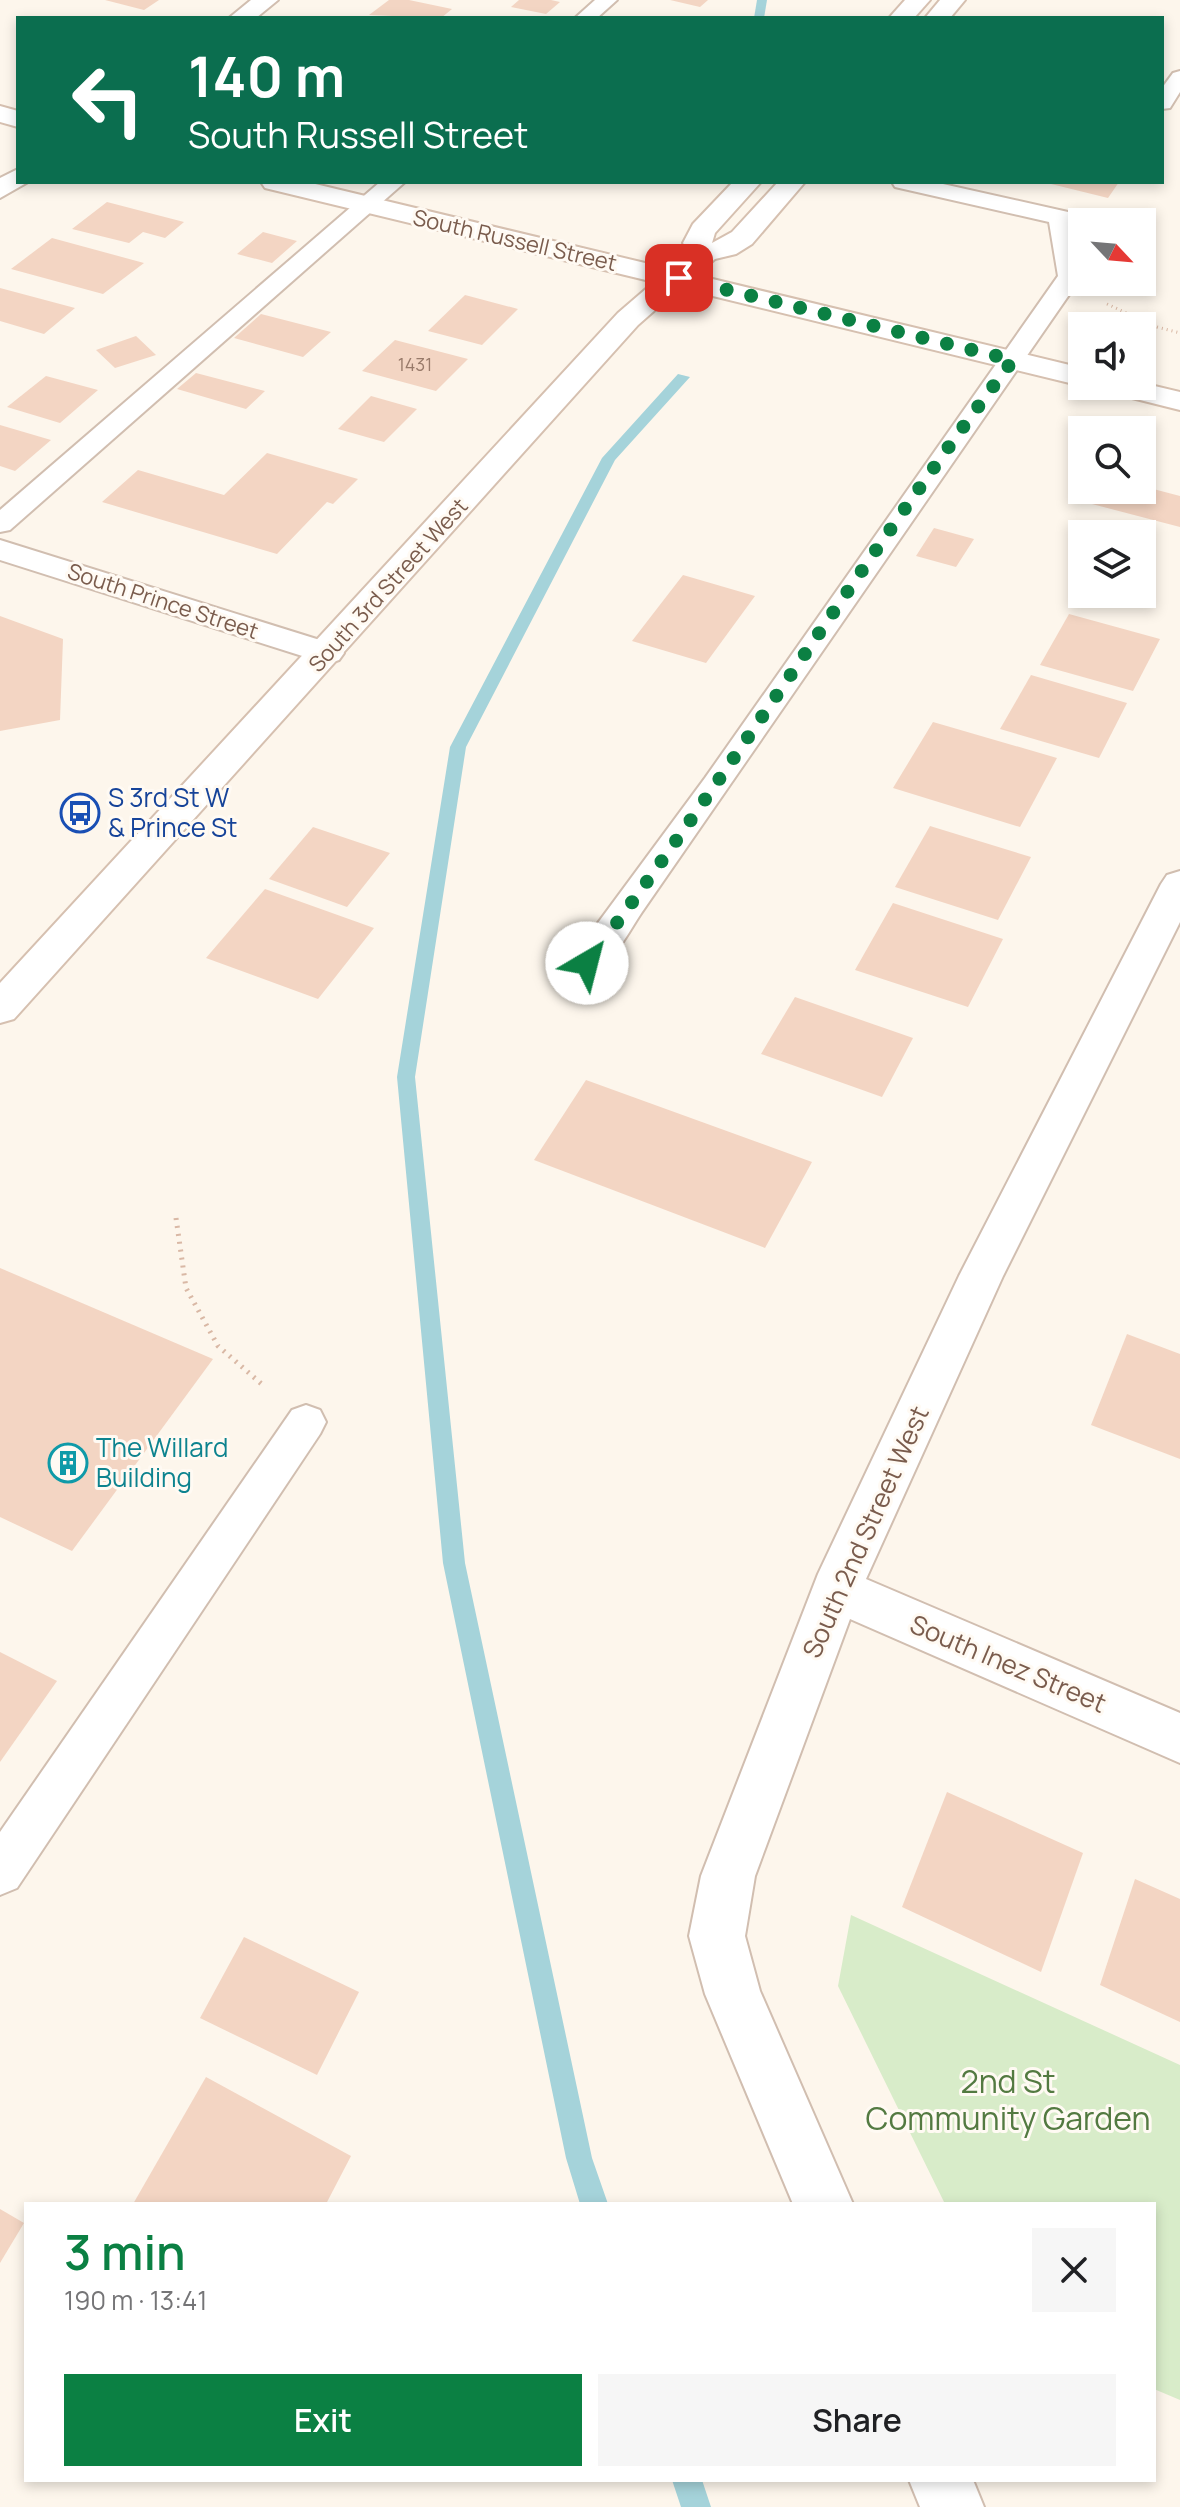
<!DOCTYPE html>
<html lang="en">
<head>
<meta charset="utf-8">
<style>
	body { margin:0; font-family:Manrope,sans-serif; background:#f6f6f6; color:#202124; height:100vh; display:flex; flex-direction:column; font-size:30px; white-space:nowrap }
	* { box-sizing:border-box; margin:0 }
	p { font-size:26px; color:#757577 }
	.icon { flex:none; width:44px; height:44px; fill:none; stroke:currentColor; stroke-width:2; stroke-linecap:round; stroke-linejoin:round }
	.map { position:relative; flex:1; overflow:hidden }
	.side { position:absolute; left:24px; top:2202px; width:1132px; height:280px; display:flex; flex-direction:column; background:#fff; border-radius:0px; box-shadow:0 4px 12px #0003 }
	.side>* { flex:none }
	.banner { position:absolute; left:16px; top:16px; width:1148px; height:168px; border-radius:0px; box-shadow:0 4px 12px #0003; background:#0b6e4f; color:#fff; overflow:hidden }
	.needle { width:52px; rotate:116deg }
	.fabs { position:absolute; left:1068px; top:208px; display:grid; gap:16px }
	.fabs a { display:grid; place-items:center; width:88px; height:88px; border-radius:0px; background:#fff; box-shadow:0 4px 12px #0003; font-size:40px }
	.pin { position:absolute; display:grid; place-items:center; width:68px; height:68px; color:#fff; margin:-34px; border-radius:16px; box-shadow:0 4px 12px #0006 }
	.me { position:absolute; width:88px; margin:-44px; rotate:37deg; stroke-linejoin:round; filter:drop-shadow(0 0 6px #0008) }
	.turn { display:flex; align-items:center; gap:28px; height:168px; padding:0 40px; font-size:36px }
	.turn .icon { width:104px; height:104px; stroke-width:2.5 }
	.turn b { display:block; font-size:56px; line-height:68px }
	.round { display:grid; place-items:center; flex:none; width:84px; height:84px; border-radius:0px; background:#f6f6f6 }
	.overview { display:flex; align-items:center; justify-content:space-between; height:136px; padding:0 40px }
	h1 { font-size:48px; font-weight:600; line-height:60px; color:#0b8043 }
	.cta { display:flex; gap:16px; margin-top:auto; padding:16px 40px }
	.cta a { flex:1; height:92px; border-radius:0px; background:#0b8043; color:#fff; font-size:32px; font-weight:600; line-height:92px; text-align:center }
	.cta a+a { background:#f6f6f6; color:#202124 }
	.map>svg:first-child { display:block }
</style>
</head>
<body>
<div class="map">
<svg width="1180" height="2507" viewBox="0 0 1180 2507">
	<rect width="100%" height="100%" fill="#fdf6ec"/>
	<path fill="#d8ecc9" d="M851 1915 1180 2065V2400L1154 2389V2204H945L838 1986Z"/>
	<g fill="none" stroke-linecap="round" stroke-linejoin="round">
		<g fill="#a5d3da" fill-rule="evenodd">
			<path d="M757 0H767L764 18H754Z"/>
			<path d="M678 374 690 377 615 460 466 747 415 1077 465 1563 592 2158 608 2204H580L566 2158 443 1563 397 1077 450 747 602 458Z"/>
			<path d="M672 2480H702L711 2507H681Z"/>
		</g>
	</g>
	<g fill="#f3d5c3">
		<path d="M105 0H159L144 10Z"/>
		<path d="M389 0H409L452 9 441 18 369 15Z"/>
		<path d="M519 0H551L560 2 546 14 511 7Z"/>
		<path d="M670 0H708L700 7Z"/>
		<path d="M1043 182H1119L1108 198Z"/>
		<path d="M107 202 184 222 165 238 143 232 129 243 72 229Z"/>
		<path d="M263 232 297 241 272 263 237 254Z"/>
		<path d="M52 238 144 263 103 294 11 269Z"/>
		<path d="M0 288 75 308 44 334 0 321Z"/>
		<path d="M465 295 518 309 482 345 428 331Z"/>
		<path d="M261 314 331 332 303 357 234 338Z"/>
		<path d="M136 336 156 355 115 368 96 350Z"/>
		<path d="M395 340 468 359 436 391 362 371Z"/>
		<path d="M196 373 265 391 246 409 177 389Z"/>
		<path d="M46 376 98 390 60 423 7 407Z"/>
		<path d="M371 396 417 409 384 442 338 429Z"/>
		<path d="M0 425 51 440 15 471 0 466Z"/>
		<path d="M267 453 358 479 333 504 327 502 277 554 102 502 138 470 224 495Z"/>
		<path d="M1082 477V490H1142V486L1180 496V527L1069 498Z"/>
		<path d="M934 528 974 539 956 567 916 556Z"/>
		<path d="M683 575 755 596 706 663 632 641Z"/>
		<path d="M1069 614 1160 639 1133 691 1040 665Z"/>
		<path d="M0 616 63 639 60 720 0 731Z"/>
		<path d="M1031 675 1127 703 1099 758 1000 729Z"/>
		<path d="M933 722 1057 758 1020 827 893 788Z"/>
		<path d="M930 826 1031 857 998 920 895 887Z"/>
		<path d="M313 827 390 853 347 907 269 879Z"/>
		<path d="M265 889 374 928 318 999 206 958Z"/>
		<path d="M893 903 1003 939 968 1007 855 970Z"/>
		<path d="M795 997 913 1038 882 1097 761 1054Z"/>
		<path d="M586 1080 812 1162 765 1248 534 1160Z"/>
		<path d="M0 1268 213 1359 72 1551 0 1517Z"/>
		<path d="M1127 1334 1180 1354V1459L1091 1425Z"/>
		<path d="M0 1652 57 1681 0 1762Z"/>
		<path d="M947 1792 1083 1853 1041 1972 902 1907Z"/>
		<path d="M1135 1879 1180 1899V2022L1100 1985Z"/>
		<path d="M244 1937 359 1992 317 2075 200 2018Z"/>
		<path d="M206 2077 351 2156 326 2204H133Z"/>
		<path d="M0 2209 24 2223 0 2263Z"/>
	</g>
	<g fill="none" stroke-linecap="round" stroke-linejoin="round">
		<defs>
			<g id="lane">
				<path d="M595 0H617L597 18H575Z"/>
				<path d="M1180 71V92L1170 108 1162 109V88L1173 73Z"/>
				<path d="M380 182H405L10 530 0 532V510Z"/>
				<path d="M892 182H934L1068 212 1082 276 642 912C626 935 606 981 575 972L570 963 575 954 705 778 1058 276 1049 222 895 187Z"/>
				<path d="M306 1405 320 1410 326 1422 320 1434 17 1888 0 1895V1832L292 1410Z"/>
			</g>
			<g id="street">
				<path d="M251 0H278L256 18H229Z"/>
				<path d="M18 169V182H28L0 198V178Z"/>
				<path d="M0 540 339 646 344 653 339 660 327 664 315 660 0 560Z"/>
				<path d="M1180 871V922L1003 1276 866 1579 1180 1713V1763L850 1619 755 1876 745 1936 760 1991 853 2204H793L705 1994 689 1936 701 1876 818 1574 959 1276 1161 884 1167 875Z"/>
				<path d="M909 2480H973L984 2507H920Z"/>
			</g>
			<g id="secondary">
				<path d="M905 0H930L914 18H889Z"/>
				<path d="M940 0H965L950 18H925Z"/>
				<path d="M0 106 18 111V127L0 122Z"/>
				<path d="M261 182H307L670 269 690 252 683 243 693 224 733 182H761L715 233 712 243 732 232 778 182H805L752 244 736 254 715 259 696 275 1082 368V386L680 288 638 325 14 1019 0 1023V983L618 313 654 282 265 188Z"/>
				<path d="M1142 383 1180 392V410L1108 392 1103 386H1142Z"/>
			</g>
		</defs>
		<use href="#lane" stroke="#d1beb0" stroke-width="4"/>
		<use href="#street" stroke="#d1beb0" stroke-width="4"/>
		<use href="#secondary" stroke="#d6c0b0" stroke-width="4"/>
		<path stroke="#d9b8a5" stroke-width="3" stroke-dasharray="1 4" stroke-linecap="butt" d="M1107 304 1157 327 1180 333"/>
		<path stroke="#d9b8a5" stroke-width="5" stroke-dasharray="2 6" stroke-linecap="butt" d="M176 1218 186 1288 218 1346 265 1387"/>
		<use href="#lane" fill="#fff" fill-rule="evenodd"/>
		<use href="#street" fill="#fff" fill-rule="evenodd"/>
		<use href="#secondary" fill="#fff" fill-rule="evenodd"/>
	</g>
	<g fill="none" stroke-linecap="round" stroke-linejoin="round">
		<path stroke="#0b8043" stroke-width="14" stroke-dasharray="0 25.2" d="M587 963C736 766 864 556 1013 360L679 278"/>
	</g>
	<defs>
		<symbol id="bus-ring" viewBox="-11 -11 22 22"><circle r="9.5" fill="#fffaf3" stroke="#1a4fb4" stroke-width="1.5"/><path d="M-5-6H5V4H4V6H2V4H-2V6H-4V4H-5ZM-3.5-4V0h7V-4ZM-3.5 1.2v1.5H-2V1.2ZM2 1.2v1.5H3.5V1.2Z" fill="#1a4fb4"/></symbol>
		<symbol id="building-ring" viewBox="-11 -11 22 22"><circle r="9.5" fill="#fffaf3" stroke="#0f9aa8" stroke-width="1.5"/><path d="M-4-6H4V6H1V3H-1V6H-4ZM-2.5-4.3h1.7v1.8h-1.7ZM.8-4.3h1.7v1.8H.8ZM-2.5-1h1.7V.8h-1.7ZM.8-1h1.7V.8H.8Z" fill="#0f9aa8"/></symbol>
	</defs>
	<g fill-rule="evenodd">
		<use href="#bus-ring" x="58" y="791" width="44" height="44"/>
		<use href="#building-ring" x="46" y="1441" width="44" height="44"/>
	</g>
	<g text-anchor="middle" stroke-width="6" stroke-linejoin="round" paint-order="stroke">
		<g font-size="18" fill="#987a6a">
			<text x="415" y="371">1431</text>
		</g>
		<g font-size="22" fill="#7a5c4d" stroke="#fffaf3">
			<text transform="translate(515 240) rotate(13)" y="8">South Russell Street</text>
			<text transform="translate(388 585) rotate(-48)" y="8">South 3rd Street West</text>
			<text transform="translate(163 601) rotate(18)" y="8">South Prince Street</text>
		</g>
		<g font-size="26" fill="#164399" stroke="#fffaf3" text-anchor="start">
			<text x="108" y="807">S 3rd St W<tspan x="108" dy="30">&amp; Prince St</tspan></text>
		</g>
		<g font-size="26" fill="#0d838f" stroke="#fffaf3" text-anchor="start">
			<text x="96" y="1457">The Willard<tspan x="96" dy="30">Building</tspan></text>
		</g>
		<g font-size="26" fill="#7a5c4d" stroke="#fffaf3">
			<text transform="translate(866 1532) rotate(-66)" y="9">South 2nd Street West</text>
			<text transform="translate(1008 1664) rotate(23)" y="9">South Inez Street</text>
		</g>
		<g font-size="32" fill="#537a41" stroke="#fffaf3">
			<text x="1008" y="2093">2nd St<tspan x="1008" dy="37">Community Garden</tspan></text>
		</g>
	</g>
</svg>
<div class="fabs">
<a><svg class="needle" viewBox="-14 -14 28 28"><path d="M0-13l5 13h-10z" fill="#e53935"/><path d="M0 13l5-13h-10z" fill="#757577"/></svg></a>
<a><svg class="icon" aria-label="sound" viewBox="0 0 24 24"><path d="M4 9h4l5-4v14l-5-4H4zM17 9q2 3 0 6"/></svg></a>
<a><svg class="icon" aria-label="search" viewBox="0 0 24 24"><circle cx="10" cy="10" r="6"/><path d="M15 15l6 6"/></svg></a>
<a><svg class="icon" aria-label="layers" viewBox="0 0 24 24"><path d="M12 4l9 5-9 5-9-5zM3 14l9 5 9-5"/></svg></a>
</div>
<div class="pin" style="left:679px;top:278px;background:#d93025"><svg class="icon" aria-label="arrive" viewBox="0 0 24 24"><path d="M6 21V4h12l-3 4 3 4H6"/></svg></div>
<svg class="me" style="left:587px;top:963px" viewBox="-20 -20 40 40"><circle r="19" fill="#fff"/><path d="M0-13L10 11 0 6-10 11z" fill="#0b8043"/></svg>
<div class="banner">
<div class="turn"><svg class="icon" aria-label="left" viewBox="0 0 24 24"><path d="M17 20v-9H6M10 6l-5 5 5 5"/></svg><div><b>140 m</b>South Russell Street</div></div>
</div>
<section class="side">
<div class="overview"><div><h1>3 min</h1><p>190 m · 13:41</p></div><a class="round"><svg class="icon" aria-label="close" viewBox="0 0 24 24"><path d="M6 6l12 12M18 6L6 18"/></svg></a></div>
<div class="cta"><a>Exit</a><a>Share</a></div>
</section>
</div>
</body>
</html>
